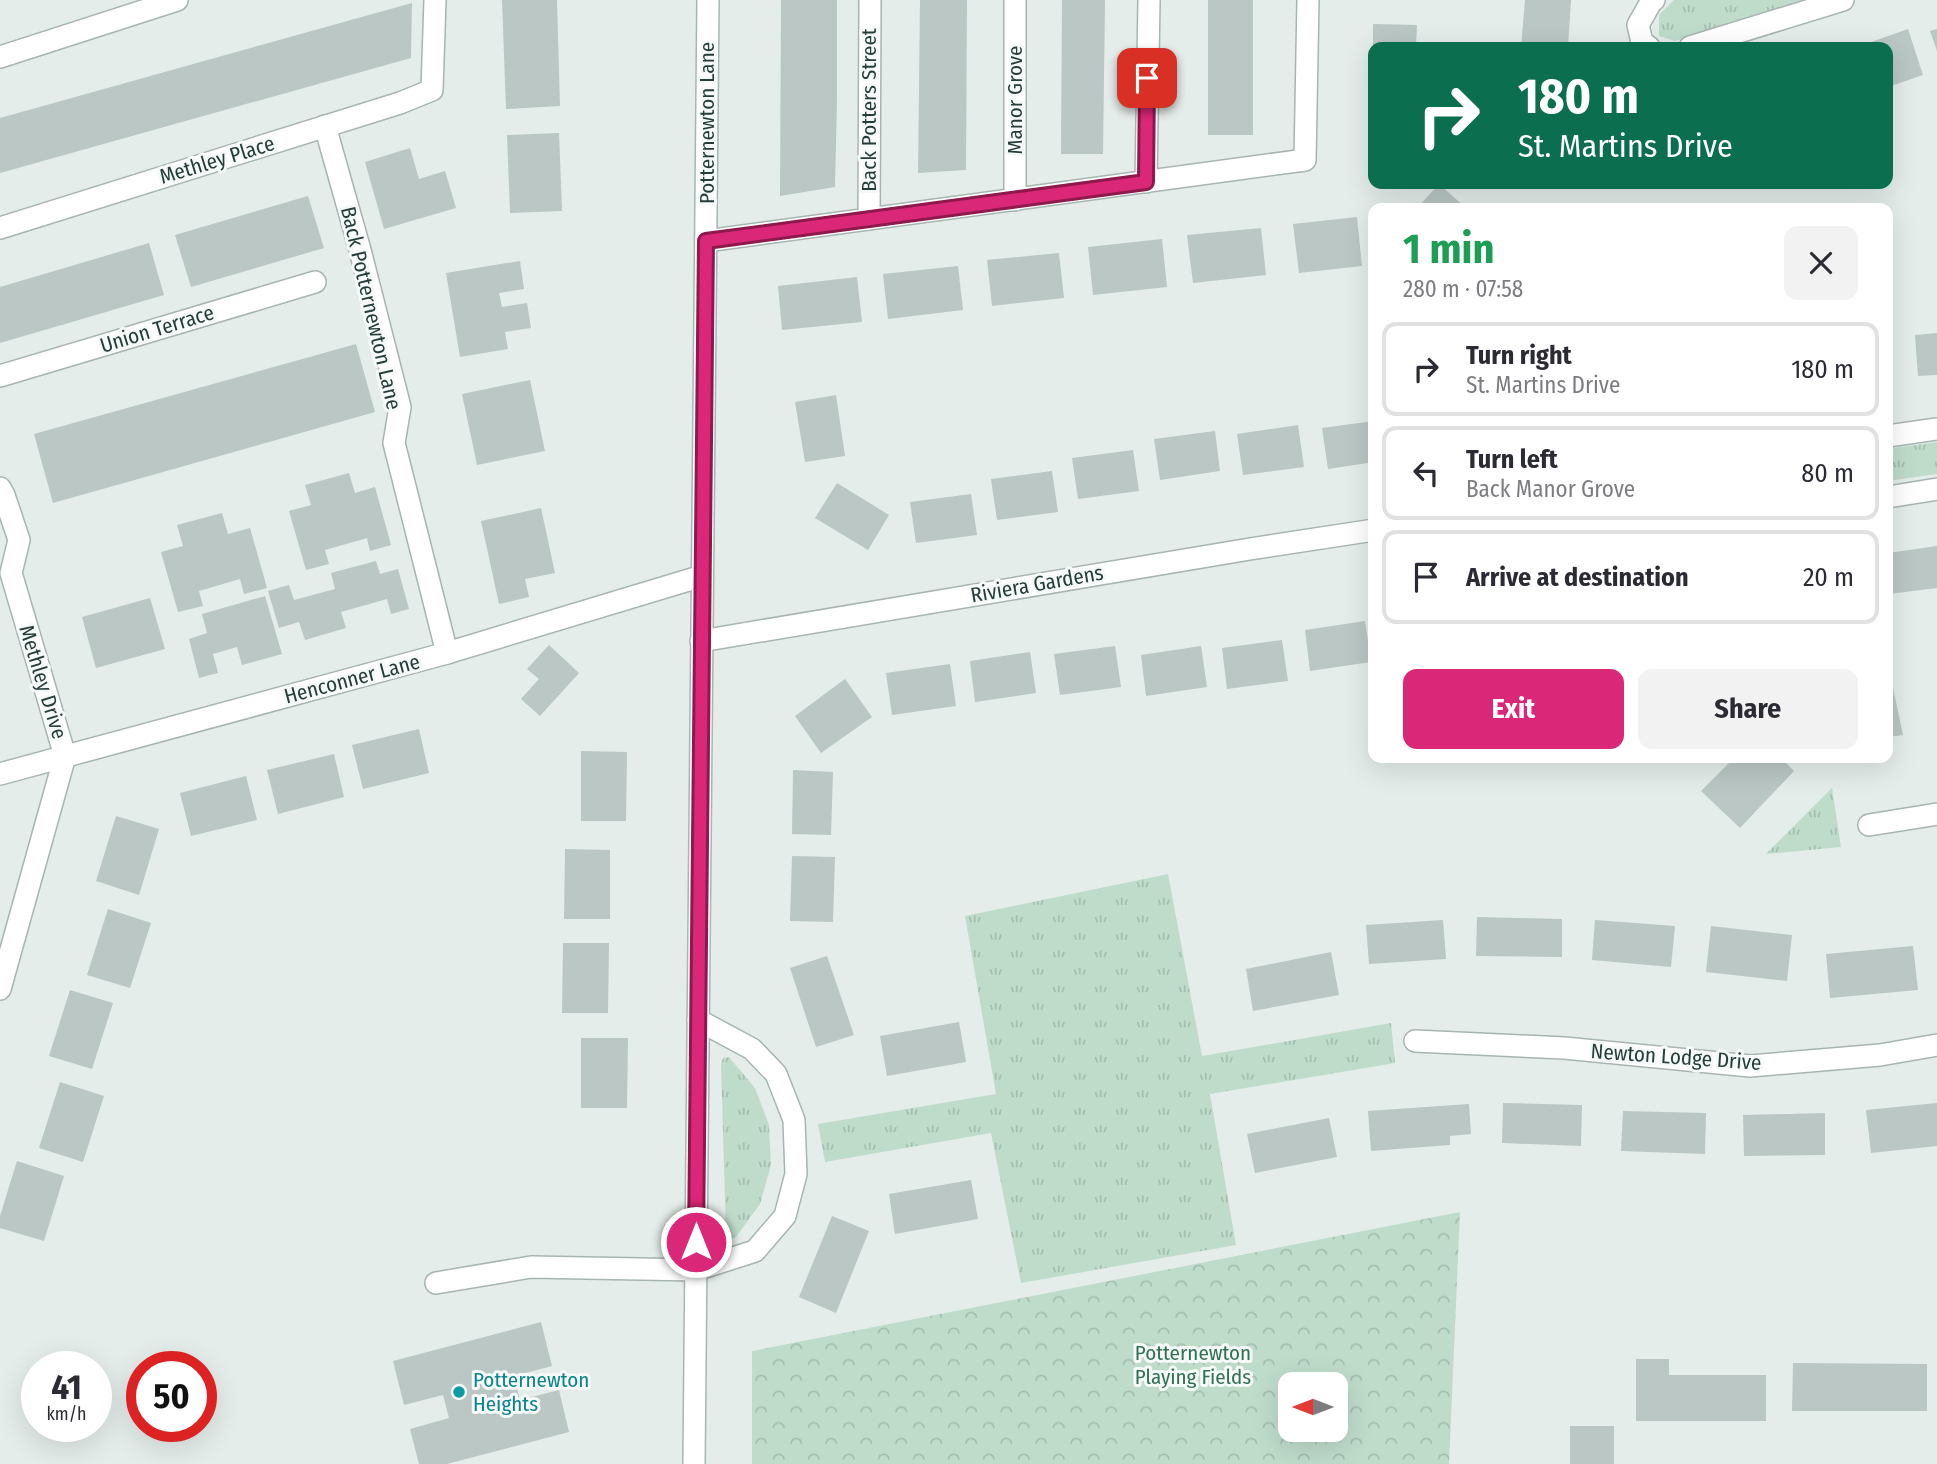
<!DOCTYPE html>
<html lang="en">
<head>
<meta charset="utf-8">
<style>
	body { margin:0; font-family:"Fira Sans Condensed",sans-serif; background:#f2f2f3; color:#2b2b33; height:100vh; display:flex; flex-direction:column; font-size:26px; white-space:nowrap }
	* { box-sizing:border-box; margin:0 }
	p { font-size:23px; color:#7c7c81 }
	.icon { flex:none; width:38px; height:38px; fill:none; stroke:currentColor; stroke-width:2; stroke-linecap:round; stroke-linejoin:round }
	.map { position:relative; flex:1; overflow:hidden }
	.side { position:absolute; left:1368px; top:203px; width:525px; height:560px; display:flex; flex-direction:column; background:#fff; border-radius:14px; box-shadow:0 7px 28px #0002 }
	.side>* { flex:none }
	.top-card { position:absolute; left:1368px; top:42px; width:525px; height:147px; border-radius:14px; box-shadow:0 7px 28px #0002; background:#0b6e4f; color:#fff; overflow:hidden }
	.needle { width:46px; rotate:270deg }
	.buttons { position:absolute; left:1278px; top:1372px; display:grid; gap:14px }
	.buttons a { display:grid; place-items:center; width:70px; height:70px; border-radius:14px; background:#fff; box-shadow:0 7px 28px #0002; font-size:35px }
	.speed { position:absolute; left:21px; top:1351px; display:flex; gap:14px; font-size:35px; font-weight:700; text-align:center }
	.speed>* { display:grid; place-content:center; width:91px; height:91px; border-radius:50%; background:#fff; box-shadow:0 7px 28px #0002; line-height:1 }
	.speed small { font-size:18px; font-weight:400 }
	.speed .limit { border:10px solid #d22; background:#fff; color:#111 }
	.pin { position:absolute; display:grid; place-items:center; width:60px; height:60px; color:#fff; margin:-30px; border-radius:14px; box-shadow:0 4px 10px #0006 }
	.me { position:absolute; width:77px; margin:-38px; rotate:0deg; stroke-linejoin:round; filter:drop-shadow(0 0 5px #0008) }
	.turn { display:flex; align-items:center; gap:24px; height:147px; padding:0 35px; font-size:32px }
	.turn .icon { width:91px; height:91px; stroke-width:2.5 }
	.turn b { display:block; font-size:49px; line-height:60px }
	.round { display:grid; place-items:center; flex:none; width:74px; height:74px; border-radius:14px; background:#f2f2f3 }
	.head { display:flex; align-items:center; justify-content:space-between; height:119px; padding:0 35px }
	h1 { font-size:42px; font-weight:700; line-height:52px; color:#1e9e55 }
	.primary-button { display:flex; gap:14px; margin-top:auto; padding:14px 35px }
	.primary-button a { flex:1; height:80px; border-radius:14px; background:#db2777; color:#fff; font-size:28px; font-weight:700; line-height:80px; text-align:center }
	.primary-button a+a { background:#f2f2f3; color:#2b2b33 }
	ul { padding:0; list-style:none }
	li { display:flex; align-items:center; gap:21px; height:94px; margin:0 14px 10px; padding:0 21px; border:4px solid #e1e1e2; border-radius:14px }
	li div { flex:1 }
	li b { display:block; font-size:26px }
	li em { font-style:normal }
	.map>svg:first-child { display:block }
</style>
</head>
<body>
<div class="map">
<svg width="1937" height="1464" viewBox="0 0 1937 1464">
	<defs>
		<pattern id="grass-tufts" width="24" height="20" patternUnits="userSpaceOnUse" patternTransform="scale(1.75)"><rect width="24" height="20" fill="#bfdccb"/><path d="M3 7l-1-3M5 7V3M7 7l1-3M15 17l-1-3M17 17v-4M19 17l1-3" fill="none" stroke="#a4beaf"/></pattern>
		<pattern id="park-crowns" width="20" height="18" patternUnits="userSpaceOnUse" patternTransform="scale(1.75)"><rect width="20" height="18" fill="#bfdccb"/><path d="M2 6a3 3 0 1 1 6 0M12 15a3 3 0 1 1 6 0" fill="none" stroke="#a4beaf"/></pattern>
	</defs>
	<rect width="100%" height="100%" fill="#e4edea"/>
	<g fill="url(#grass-tufts)">
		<path d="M1674 0H1804L1675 41 1659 36V15Z"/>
		<path d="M1937 442V474L1888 481V449Z"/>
		<path d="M1832 788 1841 847 1766 854Z"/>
		<path d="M1168 874 1202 1056 1391 1023 1395 1063 1210 1094 1236 1245 1021 1283 991 1133 825 1162 818 1124 996 1094 965 916Z"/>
		<path d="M729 1057 755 1088 769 1125 771 1165 760 1204 736 1237 730 1239 726 1235 721 1065 723 1058Z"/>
	</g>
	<path fill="url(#park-crowns)" fill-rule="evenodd" d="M1460 1212 1449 1464H752V1351ZM1290 1384H1335V1430H1290Z"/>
	<g fill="#bac7c4">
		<path d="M502 0H557L560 106 506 109Z"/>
		<path d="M781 0H837V99L835 187 780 196Z"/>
		<path d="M920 0H967L966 170 918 173Z"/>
		<path d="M1062 0H1105L1103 154H1061Z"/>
		<rect x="1208" y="0" width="45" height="135"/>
		<path d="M1525 0H1571L1568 47H1521Z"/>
		<path d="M412 3 411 58 0 173V118Z"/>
		<path d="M1373 24 1417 25 1416 47H1373Z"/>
		<path d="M1908 29 1923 75 1888 87V47H1857Z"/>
		<path d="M1937 29V51L1930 31Z"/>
		<path d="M1371 105H1374V151H1370Z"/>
		<path d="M559 133 562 211 510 213 507 135Z"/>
		<path d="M410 148 419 179 445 171 456 208 384 229 365 162Z"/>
		<path d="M1439 184 1466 208H1417Z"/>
		<path d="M308 196 324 248 191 287 175 235Z"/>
		<path d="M1357 217 1362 266 1299 273 1293 224Z"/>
		<path d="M1261 228 1266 275 1193 283 1187 235Z"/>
		<path d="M1162 239 1167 287 1093 295 1088 247Z"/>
		<path d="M149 243 164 295 0 343V287Z"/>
		<path d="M1059 253 1064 298 992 306 987 260Z"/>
		<path d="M520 261 524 289 499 293 502 307 527 303 531 328 505 332 508 349 460 357 446 273Z"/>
		<path d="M958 266 963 310 888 319 883 274Z"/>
		<path d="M857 277 862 322 782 330 778 286Z"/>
		<path d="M1937 333V375L1918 376 1915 335Z"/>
		<path d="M356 344 375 412 53 503 34 434Z"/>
		<path d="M530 380 545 451 477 465 462 394Z"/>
		<path d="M836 395 845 456 805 462 795 402Z"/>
		<path d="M1374 421V462L1328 469 1322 428Z"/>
		<path d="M1298 425 1304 467 1243 475 1237 434Z"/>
		<path d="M1215 431 1220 471 1160 480 1154 439Z"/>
		<path d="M1133 450 1139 491 1078 499 1072 458Z"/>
		<path d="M1052 471 1058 512 997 520 991 479Z"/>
		<path d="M349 473 355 493 375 487 391 545 370 551 367 538 325 550 329 564 306 570 289 511 311 505 305 485Z"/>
		<path d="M837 483 889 515 868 550 815 518Z"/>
		<path d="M971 494 977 535 916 543 910 502Z"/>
		<path d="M541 508 555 573 525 579 529 597 499 604 481 521Z"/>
		<path d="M222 513 228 534 250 528 267 588 244 594 240 579 199 591 203 606 178 612 161 552 183 546 177 525Z"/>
		<path d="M1937 546V588L1889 594 1888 553Z"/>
		<path d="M376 561 380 574 398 569 409 609 391 614 387 599 341 612 346 628 305 640 299 622 279 628 268 591 289 585 294 600 335 589 331 573Z"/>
		<path d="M265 596 282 654 242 665 237 647 213 654 218 673 199 678 189 639 207 633 202 614Z"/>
		<path d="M150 598 165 649 96 668 82 617Z"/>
		<path d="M1365 621 1371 662 1310 671 1305 630Z"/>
		<path d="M1282 640 1288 681 1227 689 1222 648Z"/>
		<path d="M549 645 579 673 540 716 521 699 539 679 527 669Z"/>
		<path d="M1115 646 1121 687 1060 695 1054 654Z"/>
		<path d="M1201 646 1207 687 1146 696 1141 655Z"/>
		<path d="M1030 652 1036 693 975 702 970 661Z"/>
		<path d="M950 664 956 706 892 715 886 673Z"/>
		<path d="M845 679 872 717 821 753 795 716Z"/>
		<path d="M1892 683 1903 735 1888 737V684Z"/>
		<path d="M419 729 429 773 363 789 352 745Z"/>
		<path d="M581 751 627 752 626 821H581Z"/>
		<path d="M334 754 344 797 278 814 267 770Z"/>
		<path d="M1734 758H1781L1794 771 1740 828 1701 791Z"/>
		<path d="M793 770 833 772 831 835 792 834Z"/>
		<path d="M246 776 257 820 191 836 180 793Z"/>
		<path d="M116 816 159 829 139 895 96 881Z"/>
		<path d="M565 849 610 850V919H564Z"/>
		<path d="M792 856 835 857 833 922 790 921Z"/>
		<path d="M108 909 151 923 130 988 87 975Z"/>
		<path d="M1477 917 1562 919V957L1476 956Z"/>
		<path d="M1443 920 1446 959 1369 964 1366 925Z"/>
		<path d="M1595 920 1675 926 1671 967 1592 960Z"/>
		<path d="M1711 926 1792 935 1787 981 1706 972Z"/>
		<path d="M563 943H609L608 1013H562Z"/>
		<path d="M1913 946 1918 990 1830 998 1826 954Z"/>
		<path d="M1331 952 1339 995 1253 1011 1246 969Z"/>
		<path d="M827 956 854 1035 816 1047 790 968Z"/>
		<path d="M70 990 113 1003 92 1069 49 1056Z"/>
		<path d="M959 1022 966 1062 887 1076 880 1036Z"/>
		<path d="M581 1038H628L627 1108H581Z"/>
		<path d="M60 1082 104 1096 83 1162 39 1148Z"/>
		<path d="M1503 1103 1582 1105 1581 1146 1502 1143Z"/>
		<path d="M1937 1103V1146L1871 1153 1866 1110Z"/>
		<path d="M1469 1104 1471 1134 1450 1136V1145L1371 1151 1368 1111Z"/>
		<path d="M1623 1111 1706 1113 1705 1154 1621 1151Z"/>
		<path d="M1825 1113V1155L1744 1156 1743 1115Z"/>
		<path d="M1329 1118 1337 1157 1255 1173 1247 1134Z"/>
		<path d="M17 1161 64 1176 44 1241 0 1228V1216Z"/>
		<path d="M971 1180 978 1219 895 1234 889 1194Z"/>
		<path d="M832 1216 869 1231 836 1313 799 1297Z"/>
		<path d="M541 1322 552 1366 514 1376 520 1400 559 1390 569 1432 447 1464H419L410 1429 449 1418 443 1395 404 1405 393 1361Z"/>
		<path d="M1636 1359H1669V1375H1766V1421H1636Z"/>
		<path d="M1793 1363 1927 1364V1411H1792Z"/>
		<rect x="1570" y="1426" width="44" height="38"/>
	</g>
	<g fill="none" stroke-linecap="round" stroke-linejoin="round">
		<defs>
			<g id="service">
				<path d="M1146 182 1149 0"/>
				<path d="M869 219 870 0"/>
				<path d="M696 1270 755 1251 785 1216 796 1174 794 1120 776 1074 752 1049 698 1020"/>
			</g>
			<g id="minor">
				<path d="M1649 47 1642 42 1638 25 1651 2 1654 0"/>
				<path d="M1690 47 1843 0"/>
				<path d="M0 57 177 0"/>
				<path d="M325 126 360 250 400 407 394 443 447 653"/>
				<path d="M1015 200V0"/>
				<path d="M0 228 400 103 432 90 435 0"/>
				<path d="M706 241 1305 160 1308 0"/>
				<path d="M0 376 315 282"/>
				<path d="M1888 436 1937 429"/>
				<path d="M0 488 4 495 19 540 11 573 65 756 0 989"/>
				<path d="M1888 497 1937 489"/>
				<path d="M701 641 1250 549 1374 530"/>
				<path d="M0 774 447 653 702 576"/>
				<path d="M1869 825 1937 814"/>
				<path d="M1415 1041 1564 1048 1750 1066 1880 1055 1937 1045"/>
				<path d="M436 1283 531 1267 696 1270"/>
			</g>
			<path id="secondary" d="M694 1464 708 0"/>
		</defs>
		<use href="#service" stroke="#a7b5b2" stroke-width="24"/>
		<use href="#minor" stroke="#a7b5b2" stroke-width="24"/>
		<use href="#secondary" stroke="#a4b7b4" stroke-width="24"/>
		<use href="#service" stroke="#fff" stroke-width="21"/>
		<use href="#minor" stroke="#fff" stroke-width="21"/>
		<use href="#secondary" stroke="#fff" stroke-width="21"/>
	</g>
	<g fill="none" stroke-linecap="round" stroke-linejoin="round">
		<defs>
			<path id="route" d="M696 1242 706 241 1146 182 1147 78"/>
		</defs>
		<use href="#route" stroke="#8e194d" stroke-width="18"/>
		<use href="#route" stroke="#db2777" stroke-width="12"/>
	</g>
	<circle fill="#0f9aa8" stroke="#f5f9f8" stroke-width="2.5" cx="459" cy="1392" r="7"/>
	<g text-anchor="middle" stroke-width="6" stroke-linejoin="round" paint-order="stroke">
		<g font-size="21" fill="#253d3a" stroke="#f5f9f8">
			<text transform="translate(1015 100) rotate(-90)" y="7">Manor Grove</text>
			<text transform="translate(869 110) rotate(-90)" y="7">Back Potters Street</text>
			<text transform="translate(707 123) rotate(-90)" y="7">Potternewton Lane</text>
			<text transform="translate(217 160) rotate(-17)" y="7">Methley Place</text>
			<text transform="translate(371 308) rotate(77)" y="7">Back Potternewton Lane</text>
			<text transform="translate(157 329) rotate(-17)" y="7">Union Terrace</text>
			<text transform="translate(1037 584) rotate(-10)" y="7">Riviera Gardens</text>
			<text transform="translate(352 679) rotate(-15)" y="7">Henconner Lane</text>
			<text transform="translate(43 682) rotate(73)" y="7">Methley Drive</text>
			<text transform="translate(1676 1057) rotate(4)" y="7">Newton Lodge Drive</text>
		</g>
		<g font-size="21" fill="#327154" stroke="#f5f9f8">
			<text x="1193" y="1360">Potternewton<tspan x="1193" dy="24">Playing Fields</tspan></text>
		</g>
		<g font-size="21" fill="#0d838f" stroke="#f5f9f8" text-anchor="start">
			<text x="473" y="1387">Potternewton<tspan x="473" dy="24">Heights</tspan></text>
		</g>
	</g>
</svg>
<div class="buttons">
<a><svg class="needle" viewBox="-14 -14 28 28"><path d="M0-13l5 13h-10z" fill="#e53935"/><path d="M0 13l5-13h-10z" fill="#7c7c81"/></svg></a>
</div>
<div class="speed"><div>41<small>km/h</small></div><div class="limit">50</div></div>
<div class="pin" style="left:1147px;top:78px;background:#d93025"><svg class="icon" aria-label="arrive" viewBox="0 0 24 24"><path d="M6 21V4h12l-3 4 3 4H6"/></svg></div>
<svg class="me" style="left:696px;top:1242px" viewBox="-20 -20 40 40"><circle r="17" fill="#db2777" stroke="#fff" stroke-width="3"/><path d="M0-11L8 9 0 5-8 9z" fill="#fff"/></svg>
<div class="top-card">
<div class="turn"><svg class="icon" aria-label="right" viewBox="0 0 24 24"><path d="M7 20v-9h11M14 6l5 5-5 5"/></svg><div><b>180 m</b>St. Martins Drive</div></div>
</div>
<section class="side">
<div class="head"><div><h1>1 min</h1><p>280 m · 07:58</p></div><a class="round"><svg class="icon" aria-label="close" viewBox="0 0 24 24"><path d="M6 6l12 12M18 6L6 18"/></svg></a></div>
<ul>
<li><svg class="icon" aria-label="right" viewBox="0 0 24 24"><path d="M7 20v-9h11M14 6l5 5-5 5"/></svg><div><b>Turn right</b><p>St. Martins Drive</p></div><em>180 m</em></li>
<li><svg class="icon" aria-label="left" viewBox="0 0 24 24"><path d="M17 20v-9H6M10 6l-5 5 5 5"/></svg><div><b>Turn left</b><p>Back Manor Grove</p></div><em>80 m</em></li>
<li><svg class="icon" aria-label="arrive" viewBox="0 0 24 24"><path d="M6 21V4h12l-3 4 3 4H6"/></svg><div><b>Arrive at destination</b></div><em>20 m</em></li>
</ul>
<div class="primary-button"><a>Exit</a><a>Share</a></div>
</section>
</div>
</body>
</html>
